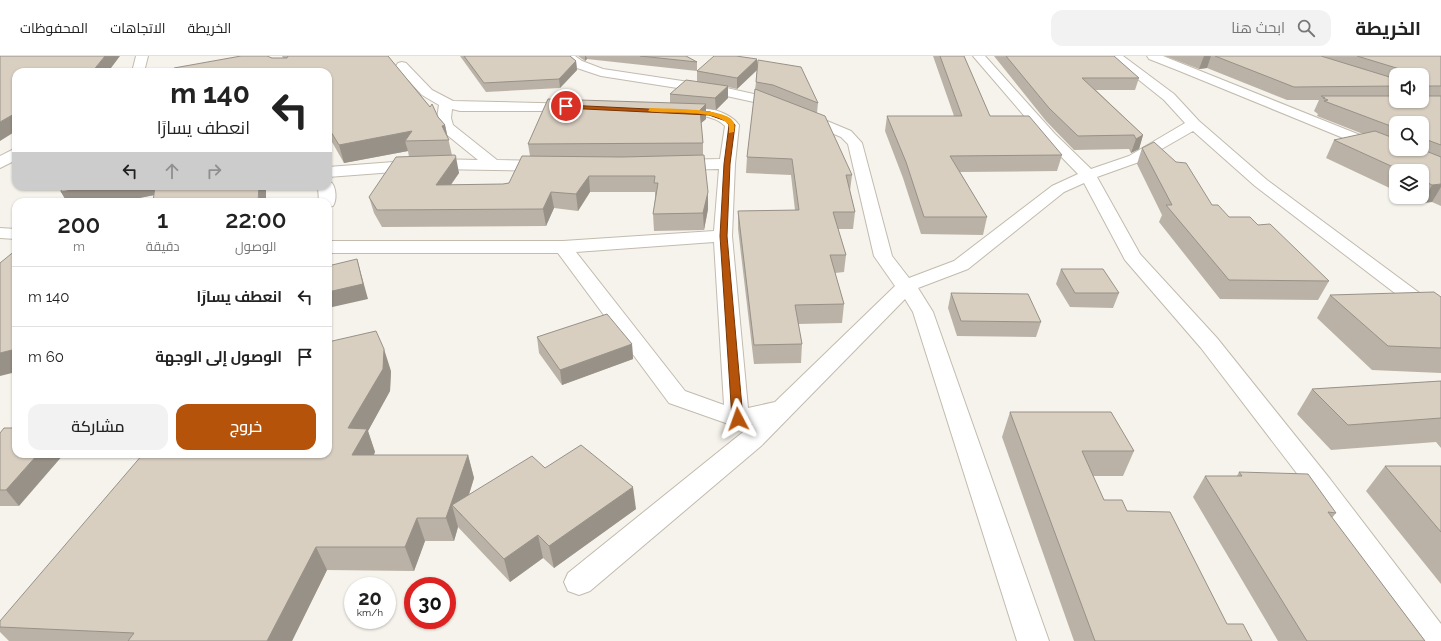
<!DOCTYPE html>
<html lang="ar">
<head>
<meta charset="utf-8">
<style>
	body { margin:0; font-family:Raleway,Cairo,sans-serif; background:#f2f2f2; color:#222; direction:rtl; height:100vh; display:flex; flex-direction:column; font-size:15px; white-space:nowrap }
	* { box-sizing:border-box; margin:0 }
	p { font-size:13px; color:#767676 }
	.icon { flex:none; width:22px; height:22px; fill:none; stroke:currentColor; stroke-width:2; stroke-linecap:round; stroke-linejoin:round }
	.map { position:relative; flex:1; overflow:hidden; direction:ltr }
	.details { position:absolute; left:12px; top:142px; width:320px; height:260px; display:flex; flex-direction:column; background:#fff; border-radius:12px; box-shadow:0 1px 3px #0004; direction:rtl }
	.details>* { flex:none }
	.top-card { position:absolute; left:12px; top:12px; width:320px; height:122px; border-radius:12px; box-shadow:0 1px 3px #0004; direction:rtl; background:#fff; color:#222; overflow:hidden }
	.fabs { position:absolute; left:1389px; top:12px; display:grid; gap:8px }
	.fabs a { display:grid; place-items:center; width:40px; height:40px; border-radius:8px; background:#fff; box-shadow:0 1px 3px #0004; font-size:20px }
	.speed { position:absolute; left:344px; top:521px; display:flex; gap:8px; font-size:20px; font-weight:700; text-align:center }
	.speed>* { display:grid; place-content:center; width:52px; height:52px; border-radius:50%; background:#fff; box-shadow:0 1px 3px #0004; line-height:1 }
	.speed small { font-size:10px; font-weight:400 }
	.speed .limit { border:6px solid #d22; background:#fff; color:#111 }
	.pin { position:absolute; display:grid; place-items:center; width:34px; height:34px; color:#fff; margin:-17px; border:2px solid #fff; border-radius:50%; box-shadow:0 1px 4px #0007 }
	.me { position:absolute; width:44px; margin:-22px; rotate:356deg; stroke-linejoin:round; filter:drop-shadow(0 0 3px #0008) }
	.turn { display:flex; align-items:center; gap:14px; height:84px; padding:0 16px; font-size:18px }
	.turn .icon { width:52px; height:52px; stroke-width:2.5 }
	.turn b { display:block; font-size:28px; line-height:34px }
	.lanes { display:flex; align-items:center; height:38px; padding:0 16px; background:#0003; justify-content:center; gap:20px; direction:ltr }
	.lanes .off { opacity:.35 }
	.eta { display:flex; justify-content:space-evenly; align-items:center; height:68px; text-align:center }
	.eta b { font-size:24px; font-weight:600; line-height:28px }
	.primary-button { display:flex; gap:8px; margin-top:auto; padding:8px 16px }
	.primary-button a { flex:1; height:46px; border-radius:12px; background:#b45309; color:#fff; font-size:16px; font-weight:600; line-height:46px; text-align:center }
	.primary-button a+a { background:#f2f2f2; color:#222 }
	ul { padding:0; list-style:none }
	li { display:flex; align-items:center; gap:12px; height:60px; padding:0 16px; border-top:1px solid #e0e0e0 }
	li div { flex:1 }
	li b { display:block; font-size:15px }
	li em { font-style:normal }
	header { display:flex; align-items:center; gap:24px; box-sizing:border-box; height:56px; padding:0 20px; background:#fff; border-bottom:1px solid #e0e0e0 }
	header strong { font-size:19px }
	nav { display:flex; gap:22px; margin-inline-start:auto; font-size:14px }
	.search { width:280px; height:36px; background:#f2f2f2; display:flex; align-items:center; gap:10px; box-sizing:border-box; padding:0 14px; border-radius:12px; color:#767676; font-size:15px }
	.map>svg:first-child { display:block }
</style>
</head>
<body>
<header>
<strong>الخريطة</strong>
<div class="search"><svg class="icon" aria-label="search" viewBox="0 0 24 24"><circle cx="10" cy="10" r="6"/><path d="M15 15l6 6"/></svg>ابحث هنا</div>
<nav><a>الخريطة</a><a>الاتجاهات</a><a>المحفوظات</a></nav>
</header>
<div class="map">
<svg width="1441" height="585" viewBox="0 0 1441 585">
	<rect width="100%" height="100%" fill="#f6f3ec"/>
	<g fill="none" stroke-linecap="round" stroke-linejoin="round">
		<defs>
			<g id="minor">
				<path d="M136 0H148L144 16H132Z"/>
				<path d="M562 0H575L582 5 603 13 722 31 772 42 851 75 862 87 892 200 909 222 954 205 1052 130 1078 118 1045 84 973 0H985L1055 78 1091 113 1129 100 1185 67 1164 44 1109 0H1123L1174 38 1199 65 1267 124 1441 253V269L1434 267 1255 130 1193 75 1139 106 1097 121 1140 198 1217 282 1330 423 1441 568V585H1416L1312 437 1201 292 1125 204 1084 127 1064 136 968 213 918 232 933 256 1049 585H1017L913 256 905 243 761 390 590 535 579 539 568 535 564 526 568 517 753 368 737 371 669 347 558 197H328V185H563L714 175 719 113 676 114 670 112 668 109 670 106 676 104 720 103 725 70C712 57 693 60 676 59L671 58 669 55 671 52C690 47 727 52 739 69L735 108 732 180 748 352 775 346 895 230 874 200 848 88 841 81 763 48 722 39 601 20 574 11ZM714 186 724 349 685 335 576 196Z"/>
				<path d="M1147 0H1163L1385 89 1388 92 1385 95H1375L1177 14 1149 3Z"/>
				<path d="M402 6 406 7 432 34 453 45 579 48 581 51 579 54 574 55H460L452 53 451 62 453 69 497 104 548 105 554 107 556 110 554 113 548 115 433 113 328 121V111L433 103 478 104 441 74 437 62 439 49 422 39 398 13 396 10 398 7Z"/>
				<path d="M16 92V104L0 112V100Z"/>
				<path d="M328 126 332 127C336 132 337 144 333 150L328 151V146H319L318 130H328Z"/>
				<path d="M0 172 16 173V183L0 182Z"/>
			</g>
		</defs>
		<use href="#minor" stroke="#c2bbae" stroke-width="2"/>
		<use href="#minor" fill="#fff" fill-rule="evenodd"/>
	</g>
	<g fill="#bab2a6" fill-rule="evenodd">
		<path d="M282 0H388L445 69 452 99 459 117 451 129 503 128 509 127 530 100 528 88 670 47V38L697 25V15L757 3V14L737 33 728 31V42L716 54 706 53V63L701 67 703 87V99L708 153 704 174 654 175 653 158 655 143V136H590L578 155 554 152 546 170 382 171 374 157 369 141 409 101 408 95 344 107 328 79V16H176L174 12 272 2H283Z"/>
		<path d="M460 0H570L576 5 577 14 560 32 486 36Z"/>
		<path d="M578 0H686L697 6V15L587 3 585 5Z"/>
		<path d="M933 0H964L990 60 1062 99 1057 115 960 116 987 161 983 179 921 178 903 122 885 75 887 60H954Z"/>
		<path d="M994 0H1114L1139 22 1135 34H1096L1143 79 1139 93 1131 97 1129 93 1074 94 1046 65Z"/>
		<path d="M1165 0H1441V150L1432 146 1422 147 1408 141H1422V115H1396V135L1326 102 1334 84 1363 78 1317 60 1318 58 1314 55 1319 44H1287L1207 12 1199 13ZM1396 19H1422V45H1396ZM1396 67H1422V93H1396Z"/>
		<path d="M758 4 818 47 817 57 852 119 850 135 855 156 853 173H838L846 199 844 216 835 217 844 248 842 267 798 268 802 288 801 307 754 308 738 173V155L795 154 791 119 746 117 747 101 755 34 756 26Z"/>
		<path d="M1142 92 1212 149 1229 161 1258 169 1329 225 1318 244 1220 243 1159 166 1162 159 1137 108Z"/>
		<path d="M62 130H313V131H266L154 139 119 146H67L61 136Z"/>
		<path d="M1061 213 1119 237 1113 252 1070 251 1056 228Z"/>
		<path d="M951 237 1041 266 1036 281 957 280 948 252Z"/>
		<path d="M1330 239 1441 241V317L1372 314 1317 262Z"/>
		<path d="M537 281 632 288 633 303 562 329 539 297Z"/>
		<path d="M391 315 390 335 368 375 375 396 374 399H468L474 422 469 439 545 412 636 453 554 512 543 502 510 526 458 471 454 485H425L414 515 327 514 292 585H9L0 576V565L328 398Z"/>
		<path d="M1441 325V392L1436 386 1331 394 1297 358 1312 333Z"/>
		<path d="M1010 356 1134 395 1123 420H1093L1104 444 1127 455 1227 568 1252 585H1074L1002 381Z"/>
		<path d="M0 377 19 450H0Z"/>
		<path d="M1385 410H1441V528L1366 435Z"/>
		<path d="M1239 416 1336 457 1332 462 1425 585H1278L1193 441 1205 420H1237Z"/>
	</g>
	<g fill="#979187">
		<path d="M105 0H120L108 16H92Z"/>
		<path d="M585 0H586L587 3 585 5Z"/>
		<path d="M1204 0H1211L1207 12 1199 13Z"/>
		<path d="M757 3V14L737 33V22Z"/>
		<path d="M576 5 577 14 560 32 559 23Z"/>
		<path d="M728 30V42L716 54 715 42Z"/>
		<path d="M706 48V63L700 68V54Z"/>
		<path d="M14 58 16 63V75L0 85V66Z"/>
		<path d="M445 69 448 84 442 70Z"/>
		<path d="M412 75 405 85 408 95 344 107 339 89Z"/>
		<path d="M1143 79 1139 93 1131 97 1136 83Z"/>
		<path d="M328 95 332 109 328 110Z"/>
		<path d="M456 101 459 117 439 145 436 129Z"/>
		<path d="M589 120 590 136 578 155 576 138Z"/>
		<path d="M1441 128V131L1432 146 1422 147 1432 129Z"/>
		<path d="M94 130H162L165 137 119 146H67L61 136Z"/>
		<path d="M259 130H266V146H258Z"/>
		<path d="M551 136 554 152 546 170 543 153Z"/>
		<path d="M708 136V153L704 174 703 157Z"/>
		<path d="M357 203 368 243 328 252V236Z"/>
		<path d="M632 288 633 303 562 329 560 314Z"/>
		<path d="M16 293V316L0 320V297Z"/>
		<path d="M384 293 391 315 390 335 368 375 375 396 361 422 352 399 348 372Z"/>
		<path d="M38 398H64L19 450 6 434Z"/>
		<path d="M468 399 474 422 462 460 452 449 458 471 454 485 446 462Z"/>
		<path d="M633 431 636 453 554 512 549 490Z"/>
		<path d="M417 462 425 485 414 515 405 491Z"/>
		<path d="M538 479 543 502 510 526 504 503Z"/>
		<path d="M316 491 327 514 292 585H267Z"/>
	</g>
	<g fill="#d8cfc1" stroke="#979187">
		<path d="M0 0H105L92 16H16V58H14L0 66Z"/>
		<path d="M241 0H267L272 2H287L288 0H388L430 51 432 48 438 61 445 69 442 70 449 84 405 85 412 75 339 89 328 71V16H177L174 12Z"/>
		<path d="M464 0H570L576 5 559 23 484 27Z"/>
		<path d="M640 0H686L697 6Z"/>
		<path d="M714 0H736L757 3 737 22 697 15Z"/>
		<path d="M940 0H964L990 60H1029L1062 99 950 100 987 161H924L906 106 887 60H962Z"/>
		<path d="M1006 0H1114L1139 22H1082L1143 79 1136 83 1134 79 1078 80 1049 52Z"/>
		<path d="M1215 0H1321L1396 23V30L1294 31Z"/>
		<path d="M1357 0H1441V30H1422V19H1404L1403 14Z"/>
		<path d="M758 4 801 11 818 47 773 29 756 26Z"/>
		<path d="M686 24 728 30 715 42 670 38Z"/>
		<path d="M755 33 825 60 852 119H846L855 156H833L846 199H830L844 248 795 249 802 288 754 289 738 155 799 154 792 103 747 101Z"/>
		<path d="M1321 40H1396V45H1422V40H1441V89L1422 82V67H1396V72L1324 45 1328 44 1323 42H1325Z"/>
		<path d="M548 43 706 48 700 54 703 87 528 88Z"/>
		<path d="M1375 75 1396 83V93H1421L1441 101V128L1432 129 1422 124V115H1402L1334 84Z"/>
		<path d="M1154 86 1176 106 1186 107 1212 149H1218L1229 161H1250L1258 169 1270 168 1329 225 1229 224 1166 149H1172L1142 92Z"/>
		<path d="M455 99 456 101 436 129 503 128 509 127 522 100 622 101 704 99 708 136 703 157 653 158 658 127H654L655 120H589L576 138 551 136 543 153 377 154 369 141 396 101Z"/>
		<path d="M62 130H94L61 136Z"/>
		<path d="M155 130H259L258 146H153Z"/>
		<path d="M16 194V293L0 297V207Z"/>
		<path d="M357 203 363 228 328 236V210Z"/>
		<path d="M1061 213H1103L1119 237H1075Z"/>
		<path d="M1434 236 1441 241V292L1388 290 1330 239Z"/>
		<path d="M951 237 1028 238 1041 266 961 265Z"/>
		<path d="M607 258 632 288 560 314 537 281Z"/>
		<path d="M376 275 384 293 383 313 348 372 367 373 352 399H468L446 462H417L405 491H316L267 585H128L134 577 0 571V565L143 398H328V286Z"/>
		<path d="M1441 325V362L1348 369 1312 333Z"/>
		<path d="M1010 356H1111L1134 395H1082L1104 444H1122L1127 455 1170 456 1227 568H1243L1252 585H1095Z"/>
		<path d="M4 372H16V398H38L6 434H0V377Z"/>
		<path d="M581 389 633 431 549 490 538 479 504 503 452 449 532 400 545 412Z"/>
		<path d="M1385 410H1441V476Z"/>
		<path d="M1239 416 1308 418 1336 457 1328 456 1425 585H1307L1205 420H1242Z"/>
	</g>
	<path fill="#b45309" stroke="#753606" d="M566 49 710 56 730 63 735 69 730 108 727 180 743 363 741 365H734L732 363 720 180 724 108 729 69 726 65 709 59 564 52Z"/>
	<path fill="#f59e0b" d="M650 52C669 53 715 52 730 62 735 66 735 70 734 76L729 77V69C715 52 669 59 648 55Z"/>
</svg>
<div class="fabs">
<a><svg class="icon" aria-label="sound" viewBox="0 0 24 24"><path d="M4 9h4l5-4v14l-5-4H4zM17 9q2 3 0 6"/></svg></a>
<a><svg class="icon" aria-label="search" viewBox="0 0 24 24"><circle cx="10" cy="10" r="6"/><path d="M15 15l6 6"/></svg></a>
<a><svg class="icon" aria-label="layers" viewBox="0 0 24 24"><path d="M12 4l9 5-9 5-9-5zM3 14l9 5 9-5"/></svg></a>
</div>
<div class="speed"><div>20<small>km/h</small></div><div class="limit">30</div></div>
<div class="pin" style="left:566px;top:50px;background:#d93025"><svg class="icon" aria-label="arrive" viewBox="0 0 24 24"><path d="M6 21V4h12l-3 4 3 4H6"/></svg></div>
<svg class="me" style="left:738px;top:363px" viewBox="-20 -20 40 40"><path d="M0-17L14 15 0 8-14 15z" fill="#b45309" stroke="#fff" stroke-width="4"/></svg>
<div class="top-card">
<div class="turn"><svg class="icon" aria-label="left" viewBox="0 0 24 24"><path d="M17 20v-9H6M10 6l-5 5 5 5"/></svg><div><b>140 m</b>انعطف يسارًا</div></div>
<div class="lanes"><svg class="icon" aria-label="left" viewBox="0 0 24 24"><path d="M17 20v-9H6M10 6l-5 5 5 5"/></svg><svg class="icon off" aria-label="ahead" viewBox="0 0 24 24"><path d="M12 20V5M6 11l6-6 6 6"/></svg><svg class="icon off" aria-label="right" viewBox="0 0 24 24"><path d="M7 20v-9h11M14 6l5 5-5 5"/></svg></div>
</div>
<section class="details">
<div class="eta">
<div><b>22:00</b><p>الوصول</p></div>
<div><b>1</b><p>دقيقة</p></div>
<div><b>200</b><p>m</p></div>
</div>
<ul>
<li><svg class="icon" aria-label="left" viewBox="0 0 24 24"><path d="M17 20v-9H6M10 6l-5 5 5 5"/></svg><div><b>انعطف يسارًا</b></div><em>140 m</em></li>
<li><svg class="icon" aria-label="arrive" viewBox="0 0 24 24"><path d="M6 21V4h12l-3 4 3 4H6"/></svg><div><b>الوصول إلى الوجهة</b></div><em>60 m</em></li>
</ul>
<div class="primary-button"><a>خروج</a><a>مشاركة</a></div>
</section>
</div>
</body>
</html>
